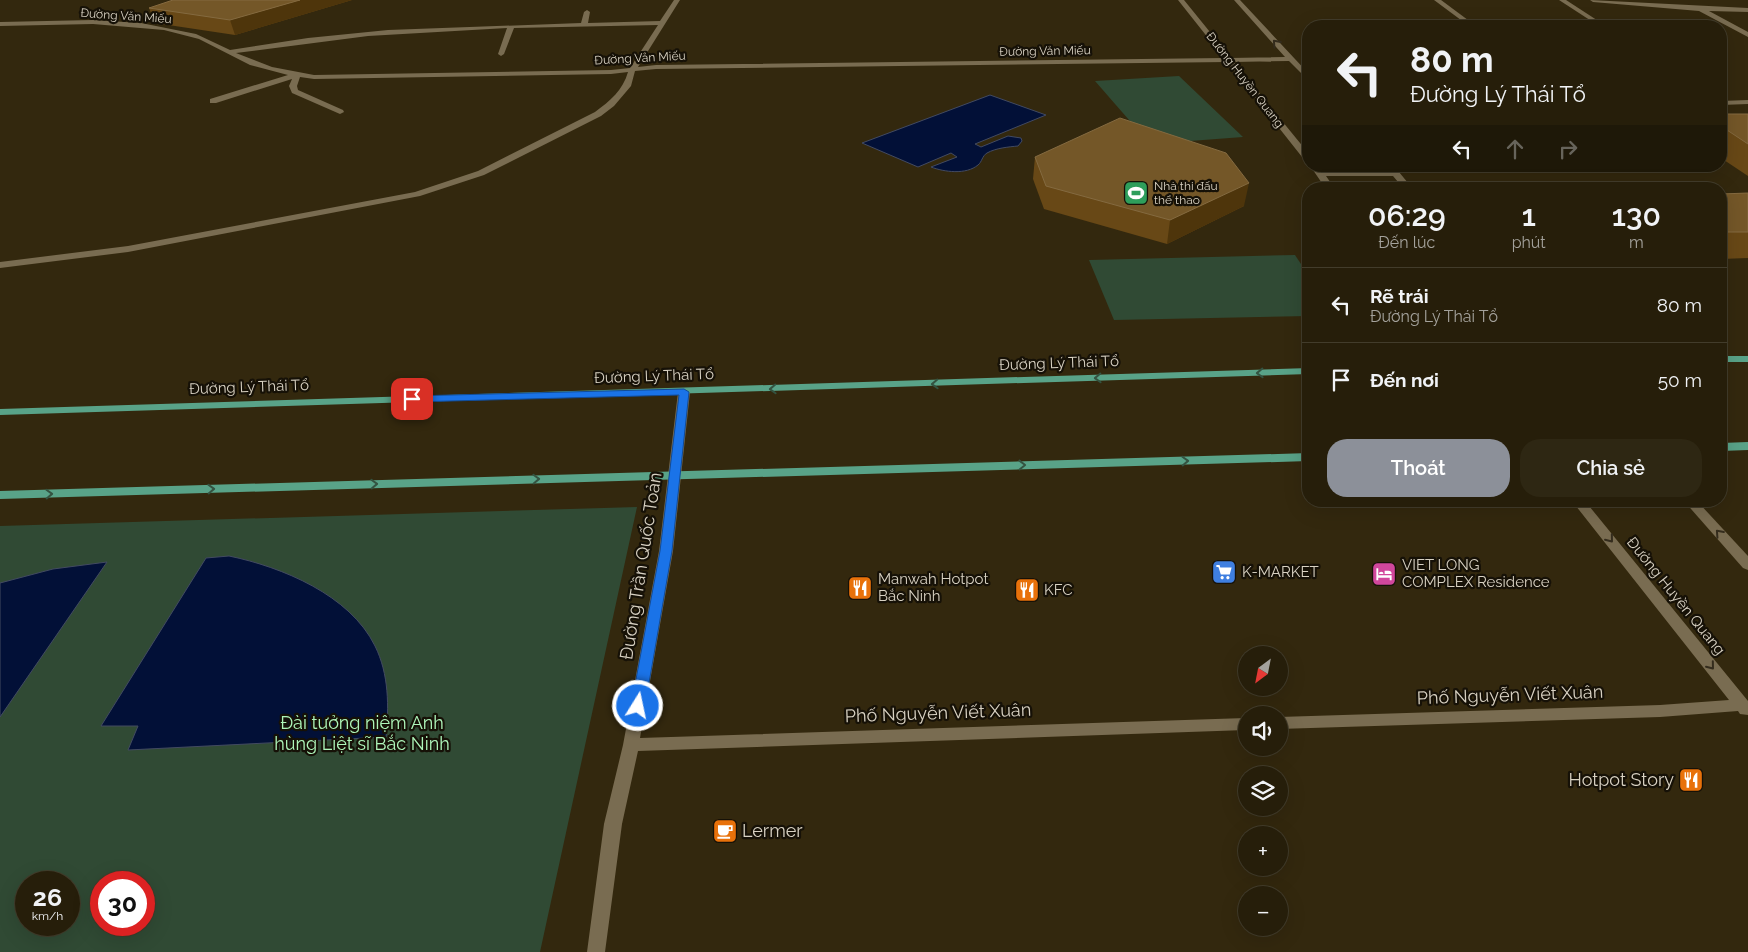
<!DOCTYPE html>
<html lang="vi">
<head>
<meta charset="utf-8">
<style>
	body { margin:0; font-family:Raleway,sans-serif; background:#2e2713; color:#f1f3f6; height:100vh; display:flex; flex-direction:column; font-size:19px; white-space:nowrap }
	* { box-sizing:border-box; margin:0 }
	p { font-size:16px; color:#a4a29c }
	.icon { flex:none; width:28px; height:28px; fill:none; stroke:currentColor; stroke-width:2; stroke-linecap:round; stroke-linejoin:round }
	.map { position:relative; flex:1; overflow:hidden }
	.details { position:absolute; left:1302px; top:182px; width:425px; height:325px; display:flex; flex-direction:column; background:#261e0a; border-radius:20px; box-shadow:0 5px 20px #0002,0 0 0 1px #423c2b }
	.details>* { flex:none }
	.guide { position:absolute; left:1302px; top:20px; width:425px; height:152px; border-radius:20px; box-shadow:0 5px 20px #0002,0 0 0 1px #423c2b; background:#261e0a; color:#f1f3f6; overflow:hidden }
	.needle { width:32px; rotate:212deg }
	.tools { position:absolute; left:1238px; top:646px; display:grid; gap:10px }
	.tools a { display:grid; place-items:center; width:50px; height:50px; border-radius:50%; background:#261e0a; box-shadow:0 5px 20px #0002,0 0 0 1px #423c2b; font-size:25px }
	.speed { position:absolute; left:15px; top:871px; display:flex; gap:10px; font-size:25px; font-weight:700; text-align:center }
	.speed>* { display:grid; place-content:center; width:65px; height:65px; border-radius:50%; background:#261e0a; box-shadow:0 5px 20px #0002,0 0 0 1px #423c2b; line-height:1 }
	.speed small { font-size:12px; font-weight:400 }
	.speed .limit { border:8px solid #d22; background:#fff; color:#111 }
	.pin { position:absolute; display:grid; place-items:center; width:42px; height:42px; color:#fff; margin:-21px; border-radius:10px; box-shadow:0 2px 8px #0006 }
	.me { position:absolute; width:55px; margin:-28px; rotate:10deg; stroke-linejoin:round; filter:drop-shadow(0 0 4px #0008) }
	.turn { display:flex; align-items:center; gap:18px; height:105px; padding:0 25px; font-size:22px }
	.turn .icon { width:65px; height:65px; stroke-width:2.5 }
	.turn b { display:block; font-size:35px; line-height:42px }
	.lanes { display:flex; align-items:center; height:48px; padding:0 25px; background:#0003; justify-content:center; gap:25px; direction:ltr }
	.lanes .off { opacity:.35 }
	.eta { display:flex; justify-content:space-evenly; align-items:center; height:85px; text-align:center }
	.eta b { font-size:30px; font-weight:600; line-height:35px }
	.primary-button { display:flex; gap:10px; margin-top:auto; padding:10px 25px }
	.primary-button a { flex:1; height:58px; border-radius:20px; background:#8c9099; color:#fff; font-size:20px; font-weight:600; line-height:58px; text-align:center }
	.primary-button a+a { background:#2e2713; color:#f1f3f6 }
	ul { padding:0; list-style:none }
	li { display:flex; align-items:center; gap:15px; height:75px; padding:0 25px; border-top:1px solid #423c2b }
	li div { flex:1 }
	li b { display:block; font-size:19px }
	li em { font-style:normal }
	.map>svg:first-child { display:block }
</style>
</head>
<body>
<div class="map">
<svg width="1748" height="952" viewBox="0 0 1748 952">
	<rect width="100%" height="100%" fill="#33280e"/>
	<g fill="#304a34" fill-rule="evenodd">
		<path d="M1179 76 1243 137 1150 144 1095 81Z"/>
		<path d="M1295 255 1309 276V316L1114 320 1089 260Z"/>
		<path d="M637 507 540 952H0V526ZM26 882H69V925H26ZM101 882H144V925H101Z"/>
	</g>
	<g fill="#021037" stroke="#424a61">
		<path d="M990 95 1046 115 975 144 981 147 1008 136 1021 138 1022 141 1018 146C1008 147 996 148 987 153 982 156 982 162 978 165 966 175 944 172 931 167L957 157 951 153 918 167 862 143Z"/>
		<path d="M229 556C282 567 350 595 375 646 389 674 389 707 386 737L128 750 138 726H101L206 558Z"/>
		<path d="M107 562 0 717V583L53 569Z"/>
	</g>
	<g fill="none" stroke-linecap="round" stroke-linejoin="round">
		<g fill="#796c51" fill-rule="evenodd">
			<path d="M674 0H680L638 67 656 65 1224 58 1178 0H1184L1231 58 1285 57 1234 0H1240L1309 74V81L1289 61 1234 62 1309 154V162H1306L1227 62 656 69 635 71 631 86 614 106 601 116 484 175 420 196 128 252 0 268V262L128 246 415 192 478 171 595 112C610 101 623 90 628 72L611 74 314 79 300 77 297 86 298 90 343 110 344 112 340 114 292 93 289 86 292 79 216 103H210V99L288 75 250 65 199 39 164 30 93 24 0 26V22L93 20 141 23 196 34 230 50 308 38 388 30 581 23 584 12 587 10 590 12 588 23 660 21ZM658 25 630 68 611 70 314 75 272 67 236 53 368 36 507 28 498 54 501 56 504 54 514 28Z"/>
			<path d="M1434 0H1441L1476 26H1469Z"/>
			<path d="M1559 0H1566L1606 26H1599Z"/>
			<path d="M1590 0 1748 8V12L1709 11 1748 32V37L1699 11 1593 2Z"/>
			<path d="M1748 100V104L1721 105V101Z"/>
			<path d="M1388 166H1394L1413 189H1404L1393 176H1326L1335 189H1326L1313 170 1317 167 1322 171H1389Z"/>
			<path d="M684 389 690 392 673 551 640 738 1246 718V730L638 751 622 824 605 952H587L604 824 623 745 659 551 678 392Z"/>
			<path d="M1572 501H1585L1748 701V715L1740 714 1738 711 1660 717 1279 729V717L1660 705 1729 700Z"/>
			<path d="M1684 501H1697L1748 556V570L1743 568Z"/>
		</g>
		<g fill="#59a388" fill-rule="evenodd">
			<rect x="1721" y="356" width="27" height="6"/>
			<path d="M1309 368V374L0 415V409Z"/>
			<path d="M1748 442V450L1721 451V443Z"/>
			<path d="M1309 453V461L0 499V491Z"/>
		</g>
	</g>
	<g fill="#684816">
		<path d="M173 0H352L235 35 155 23 149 8Z"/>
		<path d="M1721 114H1748V176L1721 158Z"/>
		<path d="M1035 157 1244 206 1167 244 1044 209 1033 179Z"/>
		<path d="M1748 193V258L1721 259V194Z"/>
	</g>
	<g fill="#4e350b">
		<path d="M300 0H352L235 35 230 20Z"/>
		<path d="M1249 183 1244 206 1167 244 1170 220Z"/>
	</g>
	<g fill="#745728" stroke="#846a40">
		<path d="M173 0H300L230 20 149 8Z"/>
		<path d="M1721 114H1748V144L1721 126Z"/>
		<path d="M1120 118 1226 153 1249 183 1170 220 1046 186 1035 157Z"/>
		<path d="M1748 193V232H1721V194Z"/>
	</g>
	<defs><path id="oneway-chevron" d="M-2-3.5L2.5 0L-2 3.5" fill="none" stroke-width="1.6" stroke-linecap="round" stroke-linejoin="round" transform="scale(1.25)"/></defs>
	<g stroke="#342c1d">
		<use href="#oneway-chevron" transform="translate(1276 43) rotate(-132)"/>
		<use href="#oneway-chevron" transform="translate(1719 533) rotate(-132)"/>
		<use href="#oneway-chevron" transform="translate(1610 539) rotate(51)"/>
		<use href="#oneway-chevron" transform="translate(1711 666) rotate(51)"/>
	</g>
	<g stroke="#345341">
		<use href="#oneway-chevron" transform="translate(1260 373) rotate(178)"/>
		<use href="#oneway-chevron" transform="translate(1098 378) rotate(178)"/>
		<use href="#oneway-chevron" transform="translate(935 384) rotate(178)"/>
		<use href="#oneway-chevron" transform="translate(773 389) rotate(178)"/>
		<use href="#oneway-chevron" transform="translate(1185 461) rotate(-2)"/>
		<use href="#oneway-chevron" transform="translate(1022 465) rotate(-1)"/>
		<use href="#oneway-chevron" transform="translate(536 479) rotate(-2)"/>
		<use href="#oneway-chevron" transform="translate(374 484) rotate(-2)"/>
		<use href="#oneway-chevron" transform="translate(211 489) rotate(-2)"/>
		<use href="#oneway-chevron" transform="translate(49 494) rotate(-2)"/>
	</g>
	<path fill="#1a73e8" stroke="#114b97" d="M684 389 689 392 672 551 645 706 643 710 638 711 633 710 631 706 660 551 679 395 412 402 407 399 412 396Z"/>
	<defs>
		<symbol id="stadium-square" viewBox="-11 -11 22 22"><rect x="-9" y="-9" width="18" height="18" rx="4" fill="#2e9e5b" stroke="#161107"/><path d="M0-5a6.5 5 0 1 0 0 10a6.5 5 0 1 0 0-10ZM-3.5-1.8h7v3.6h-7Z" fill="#fff"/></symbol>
		<symbol id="supermarket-square" viewBox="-11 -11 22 22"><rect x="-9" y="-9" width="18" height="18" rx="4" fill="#3f7fe0" stroke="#161107"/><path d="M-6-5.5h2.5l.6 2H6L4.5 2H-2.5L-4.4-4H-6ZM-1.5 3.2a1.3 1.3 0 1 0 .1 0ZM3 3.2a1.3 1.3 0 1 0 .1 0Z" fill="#fff"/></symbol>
		<symbol id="hotel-square" viewBox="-11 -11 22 22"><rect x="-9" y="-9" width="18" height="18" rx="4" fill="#d1479c" stroke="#161107"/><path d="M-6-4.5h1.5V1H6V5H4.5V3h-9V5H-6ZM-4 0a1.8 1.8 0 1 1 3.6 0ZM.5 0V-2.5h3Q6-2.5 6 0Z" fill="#fff"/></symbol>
		<symbol id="restaurant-square" viewBox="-11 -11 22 22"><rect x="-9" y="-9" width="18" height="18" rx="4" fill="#e8710a" stroke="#161107"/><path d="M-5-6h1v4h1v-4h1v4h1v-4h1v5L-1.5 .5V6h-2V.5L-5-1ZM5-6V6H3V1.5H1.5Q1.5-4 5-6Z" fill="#fff"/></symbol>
		<symbol id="cafe-square" viewBox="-11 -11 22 22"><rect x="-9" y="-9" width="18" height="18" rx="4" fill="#e8710a" stroke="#161107"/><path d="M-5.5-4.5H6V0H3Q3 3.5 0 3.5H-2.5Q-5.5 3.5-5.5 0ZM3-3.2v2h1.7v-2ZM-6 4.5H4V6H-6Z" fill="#fff"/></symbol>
	</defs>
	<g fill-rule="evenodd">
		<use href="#stadium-square" x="1122" y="179" width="28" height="28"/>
		<use href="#supermarket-square" x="1210" y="558" width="28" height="28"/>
		<use href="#hotel-square" x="1370" y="560" width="28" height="28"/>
		<use href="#restaurant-square" x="846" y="574" width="28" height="28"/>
		<use href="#restaurant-square" x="1013" y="576" width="28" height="28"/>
		<use href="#restaurant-square" x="1677" y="766" width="28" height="28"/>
		<use href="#cafe-square" x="711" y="817" width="28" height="28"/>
	</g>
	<g text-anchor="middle" stroke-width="4.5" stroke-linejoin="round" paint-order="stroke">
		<g font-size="12" fill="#d8d1c2" stroke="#161107">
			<text transform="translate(126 16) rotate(4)" y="4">Đường Văn Miếu</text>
			<text transform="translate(1045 51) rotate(-1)" y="4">Đường Văn Miếu</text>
			<text transform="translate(640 58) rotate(-3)" y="4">Đường Văn Miếu</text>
			<text transform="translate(1245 80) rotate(52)" y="4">Đường Huyền Quang</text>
		</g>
		<g font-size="12" fill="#d8d1c2" stroke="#161107" text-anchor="start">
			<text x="1154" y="190">Nhà thi đấu<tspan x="1154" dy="14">thể thao</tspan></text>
		</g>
		<g font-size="15" fill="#d8d1c2" stroke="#161107">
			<text transform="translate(1059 363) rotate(-2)" y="5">Đường Lý Thái Tổ</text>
			<text transform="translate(654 376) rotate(-2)" y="5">Đường Lý Thái Tổ</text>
			<text transform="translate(249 387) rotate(-2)" y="5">Đường Lý Thái Tổ</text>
			<text transform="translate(1676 596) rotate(51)" y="5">Đường Huyền Quang</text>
		</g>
		<g font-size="15" fill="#d8d1c2" stroke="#161107" text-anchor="start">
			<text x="1402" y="570">VIET LONG<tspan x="1402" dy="17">COMPLEX Residence</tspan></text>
			<text x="1242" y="577">K-MARKET</text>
			<text x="878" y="584">Manwah Hotpot<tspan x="878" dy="17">Bắc Ninh</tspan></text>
			<text x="1044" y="595">KFC</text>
		</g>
		<g font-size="18" fill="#d8d1c2" stroke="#161107">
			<text transform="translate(641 566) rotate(-81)" y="6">Đường Trần Quốc Toản</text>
			<text transform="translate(1510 695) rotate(-2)" y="6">Phố Nguyễn Viết Xuân</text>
			<text transform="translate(938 713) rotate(-2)" y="6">Phố Nguyễn Viết Xuân</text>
		</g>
		<g font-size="18" fill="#aef6ba" stroke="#161107">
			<text x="362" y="729">Đài tưởng niệm Anh<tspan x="362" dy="21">hùng Liệt sĩ Bắc Ninh</tspan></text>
		</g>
		<g font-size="18" fill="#d8d1c2" stroke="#161107" text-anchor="end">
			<text x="1674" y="786">Hotpot Story</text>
			<text x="742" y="837" text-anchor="start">Lermer</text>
		</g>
	</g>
</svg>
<div class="tools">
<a><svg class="needle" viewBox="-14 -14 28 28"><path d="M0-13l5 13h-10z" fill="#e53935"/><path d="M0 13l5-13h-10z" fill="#a4a29c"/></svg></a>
<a><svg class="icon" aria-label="sound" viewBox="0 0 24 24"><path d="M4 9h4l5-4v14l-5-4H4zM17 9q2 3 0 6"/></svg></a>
<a><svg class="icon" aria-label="layers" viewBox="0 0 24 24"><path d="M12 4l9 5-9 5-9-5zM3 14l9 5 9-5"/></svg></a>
<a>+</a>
<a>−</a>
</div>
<div class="speed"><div>26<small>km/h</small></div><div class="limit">30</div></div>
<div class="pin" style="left:412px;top:399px;background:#d93025"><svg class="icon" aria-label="arrive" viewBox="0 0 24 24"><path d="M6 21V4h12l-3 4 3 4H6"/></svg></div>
<svg class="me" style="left:638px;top:706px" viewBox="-20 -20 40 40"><circle r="17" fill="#1a73e8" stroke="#fff" stroke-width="3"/><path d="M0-11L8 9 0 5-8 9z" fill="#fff"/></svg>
<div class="guide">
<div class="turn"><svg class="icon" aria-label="left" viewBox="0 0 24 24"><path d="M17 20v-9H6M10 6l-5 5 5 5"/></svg><div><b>80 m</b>Đường Lý Thái Tổ</div></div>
<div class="lanes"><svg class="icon" aria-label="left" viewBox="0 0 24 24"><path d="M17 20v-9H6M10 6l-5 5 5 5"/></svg><svg class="icon off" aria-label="ahead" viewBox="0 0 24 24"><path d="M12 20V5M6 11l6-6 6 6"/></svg><svg class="icon off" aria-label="right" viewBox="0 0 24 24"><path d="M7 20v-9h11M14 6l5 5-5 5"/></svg></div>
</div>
<section class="details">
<div class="eta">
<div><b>06:29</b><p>Đến lúc</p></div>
<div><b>1</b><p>phút</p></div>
<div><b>130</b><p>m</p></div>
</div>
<ul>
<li><svg class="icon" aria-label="left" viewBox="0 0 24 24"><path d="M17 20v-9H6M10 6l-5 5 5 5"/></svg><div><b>Rẽ trái</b><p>Đường Lý Thái Tổ</p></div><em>80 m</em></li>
<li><svg class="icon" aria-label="arrive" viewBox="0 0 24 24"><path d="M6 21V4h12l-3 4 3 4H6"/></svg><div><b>Đến nơi</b></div><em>50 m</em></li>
</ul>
<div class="primary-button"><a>Thoát</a><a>Chia sẻ</a></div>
</section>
</div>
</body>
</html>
